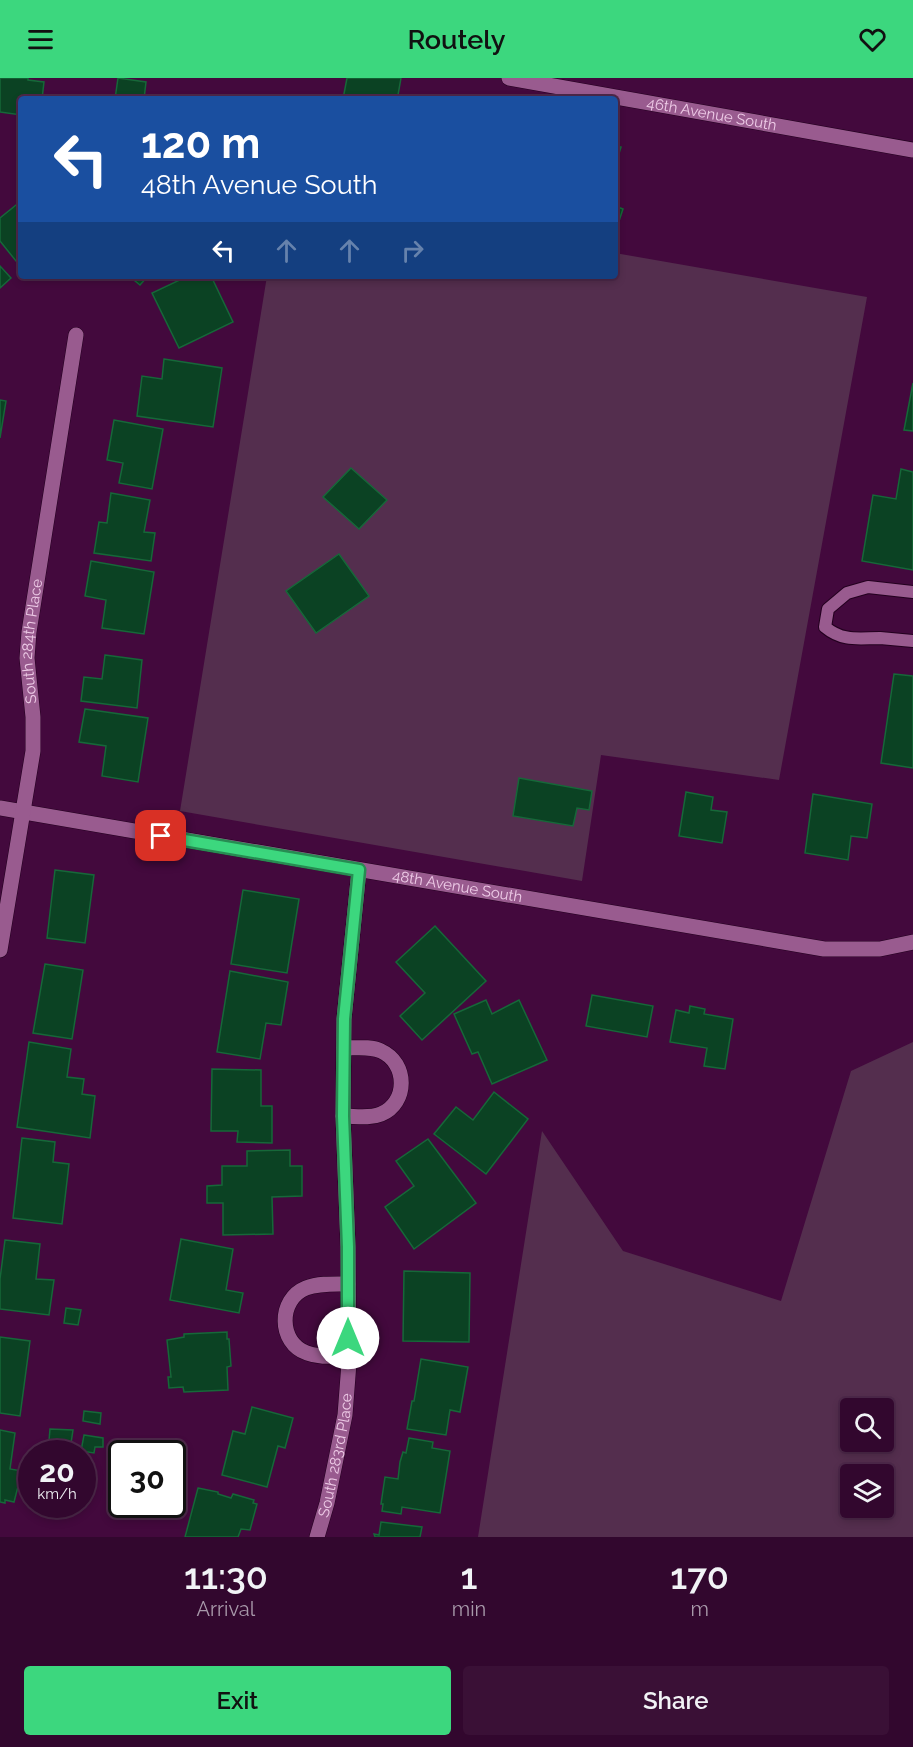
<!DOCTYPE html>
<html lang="en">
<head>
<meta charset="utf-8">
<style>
	body { margin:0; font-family:Raleway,sans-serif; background:#3a1036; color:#f1f3f6; height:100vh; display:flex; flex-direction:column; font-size:22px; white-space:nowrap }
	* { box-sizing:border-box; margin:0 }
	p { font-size:20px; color:#a899aa }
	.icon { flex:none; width:33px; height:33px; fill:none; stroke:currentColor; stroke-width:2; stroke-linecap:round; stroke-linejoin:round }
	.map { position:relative; height:1459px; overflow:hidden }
	.drawer { display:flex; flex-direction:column; background:#32072e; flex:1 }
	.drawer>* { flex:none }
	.hud { position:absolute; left:18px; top:18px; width:600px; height:183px; border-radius:6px; box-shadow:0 3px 9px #0003,0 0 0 2px #4d284a; background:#1a4fa0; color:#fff; overflow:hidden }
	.fabs { position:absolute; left:840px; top:1320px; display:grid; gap:12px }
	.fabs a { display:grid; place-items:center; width:54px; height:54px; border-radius:6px; background:#32072e; box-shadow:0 3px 9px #0003,0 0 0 2px #4d284a; font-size:30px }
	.speed { position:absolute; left:18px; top:1362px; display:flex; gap:12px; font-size:30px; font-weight:700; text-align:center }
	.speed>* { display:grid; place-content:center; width:78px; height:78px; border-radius:50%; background:#32072e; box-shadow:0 3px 9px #0003,0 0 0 2px #4d284a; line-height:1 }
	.speed small { font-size:15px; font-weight:400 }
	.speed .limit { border:3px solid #111; border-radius:9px; background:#fff; color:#111 }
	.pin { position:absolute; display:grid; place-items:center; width:51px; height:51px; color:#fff; margin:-26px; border-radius:12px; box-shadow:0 3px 9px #0006 }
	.me { position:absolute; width:66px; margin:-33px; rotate:0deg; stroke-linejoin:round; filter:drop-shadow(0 0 4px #0008) }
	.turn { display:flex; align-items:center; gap:21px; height:126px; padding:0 24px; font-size:27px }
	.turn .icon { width:78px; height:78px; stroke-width:2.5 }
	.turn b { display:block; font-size:42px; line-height:51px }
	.lanes { display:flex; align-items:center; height:57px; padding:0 24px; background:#0003; justify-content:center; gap:30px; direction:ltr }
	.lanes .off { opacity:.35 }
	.eta { display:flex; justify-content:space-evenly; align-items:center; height:102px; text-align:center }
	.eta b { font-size:36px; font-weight:600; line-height:42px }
	.action { display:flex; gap:12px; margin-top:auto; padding:12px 24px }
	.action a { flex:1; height:69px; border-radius:6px; background:#3cd77e; color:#111; font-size:24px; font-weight:600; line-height:69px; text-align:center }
	.action a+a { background:#3a1036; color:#f1f3f6 }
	header { display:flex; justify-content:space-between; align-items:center; height:78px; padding:0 24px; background:#3cd77e; color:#111; font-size:27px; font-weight:600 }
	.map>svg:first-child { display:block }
</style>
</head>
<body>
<header><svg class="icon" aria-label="menu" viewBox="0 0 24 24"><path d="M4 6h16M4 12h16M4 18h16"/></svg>Routely<svg class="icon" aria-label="heart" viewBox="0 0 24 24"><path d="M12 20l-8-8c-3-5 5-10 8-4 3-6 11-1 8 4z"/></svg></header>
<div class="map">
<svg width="913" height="1459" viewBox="0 0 913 1459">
	<rect width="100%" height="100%" fill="#43093d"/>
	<g fill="#542e4e" fill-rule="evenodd">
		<path d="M615 175 867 219 779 702 601 677 582 803 180 733 267 198H615Z"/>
		<path d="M913 964V1459H478L542 1053 623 1173 781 1223 851 993ZM850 1330H884V1364H850ZM850 1396H884V1430H850Z"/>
	</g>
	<g fill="#0b4223" stroke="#166839" stroke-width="1.5">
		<path d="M0 0H28V2L44 4 42 21H21V37L0 34Z"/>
		<path d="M118 0 146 4 144 21H115Z"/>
		<path d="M347 0H401L398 17 415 21H343Z"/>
		<path d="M615 68 621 69 615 88Z"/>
		<path d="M21 123V187L20 188 0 163V140Z"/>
		<path d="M615 128 623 131 615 155Z"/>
		<path d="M0 188 11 200 0 210Z"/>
		<path d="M129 198H148L140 207Z"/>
		<path d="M188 198H211L233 244 179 270 152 215Z"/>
		<path d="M164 281 222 290 213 349 137 338 142 298 162 301Z"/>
		<path d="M913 305V353L904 352Z"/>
		<path d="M0 322 6 323 0 360Z"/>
		<path d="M114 342 163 351 152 411 119 405 123 385 107 382Z"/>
		<path d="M351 390 387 422 359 451 323 419Z"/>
		<path d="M901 391 913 394V492L862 483 873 417 896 421Z"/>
		<path d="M111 415 150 422 144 454 155 455 151 483 94 475 99 444 107 445Z"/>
		<path d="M339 476 369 518 316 555 286 513Z"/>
		<path d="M91 483 154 494 144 556 102 550 106 522 85 518Z"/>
		<path d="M105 577 142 582 137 630 81 623 84 599 102 601Z"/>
		<path d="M894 596 913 598V690L881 685Z"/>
		<path d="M85 631 148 640 138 704 102 698 106 668 79 664Z"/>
		<path d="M519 700 592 713 589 732 577 730 573 748 513 738Z"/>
		<path d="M686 714 713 719 711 732 727 734 722 765 679 758Z"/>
		<path d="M813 716 872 726 867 760 851 758 848 782 805 775Z"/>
		<path d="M55 792 94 797 85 865 47 860Z"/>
		<path d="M243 812 299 821 287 895 231 886Z"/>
		<path d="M435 848 486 903 422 962 400 938 425 915 396 884Z"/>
		<path d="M45 886 83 892 72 961 33 955Z"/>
		<path d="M230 893 288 904 281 947 266 945 260 981 217 974Z"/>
		<path d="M592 917 653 928 647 959 586 948Z"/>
		<path d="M486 922 492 936 519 922 547 982 492 1006 478 974 472 976 454 936Z"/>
		<path d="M690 928 705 931 704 936 733 941 725 991 704 988 707 970 670 964 676 932 689 935Z"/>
		<path d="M29 964 71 971 67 999 84 1001 82 1016 95 1018 90 1060 17 1049Z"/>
		<path d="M212 991 261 992V1028H272V1065L237 1064 238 1053H211Z"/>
		<path d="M494 1014 528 1041 486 1096 434 1056 456 1029 473 1042Z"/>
		<path d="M22 1060 55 1064 53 1084 69 1086 62 1146 13 1140Z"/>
		<path d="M428 1061 476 1125 414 1171 385 1129 414 1108 396 1083Z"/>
		<path d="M290 1072V1088H302V1118L272 1119 273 1156 223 1157V1125H207V1108L222 1107V1088H247V1073Z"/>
		<path d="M181 1161 233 1171 226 1212 243 1215 239 1235 170 1222Z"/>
		<path d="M5 1162 40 1166 36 1201 54 1202 49 1237 0 1231V1201Z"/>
		<path d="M404 1193 470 1195 469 1264 403 1263Z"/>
		<path d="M66 1230 81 1232 78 1247 64 1245Z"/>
		<path d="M227 1254V1261H229L231 1288 227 1289 228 1312 184 1314 183 1309 169 1310 168 1299H171L167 1262 184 1259V1256Z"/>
		<path d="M0 1259 30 1263 20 1338 0 1335Z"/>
		<path d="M421 1281 468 1289 460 1334 450 1332 446 1357 407 1351 412 1323H414Z"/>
		<path d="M252 1329 293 1340 285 1370 278 1368 267 1409 222 1397 233 1353 245 1356Z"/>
		<path d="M84 1333 101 1335 100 1346 83 1343Z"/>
		<path d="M50 1351 73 1352 71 1365 49 1363Z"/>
		<path d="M0 1352 15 1355 10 1391 22 1393 14 1424 5 1422V1425L0 1424Z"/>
		<path d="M84 1357 103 1360V1369H95L94 1375 81 1373Z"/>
		<path d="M409 1360 433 1364 432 1370 450 1373 440 1435 402 1429 401 1436 382 1433 383 1426H381L385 1399 398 1401 400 1384 403 1374 406 1375Z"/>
		<path d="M198 1410 218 1414V1416L231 1420 233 1416 254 1422 253 1425 257 1426 250 1452 241 1451 238 1459H185Z"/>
		<path d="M381 1444 422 1449 420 1459H375L374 1456 379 1457Z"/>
	</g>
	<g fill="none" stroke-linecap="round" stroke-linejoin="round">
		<defs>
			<path id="lane" d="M913 514 868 509 847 515 828 531 825 549C843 564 859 560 880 560 891 561 902 562 913 563"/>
			<g id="street">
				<path id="s1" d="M509 0 913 72"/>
				<path id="s2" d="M0 730 824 871H880L913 864"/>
				<path id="s3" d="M0 872 33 673V639L27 580 29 554 76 257"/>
				<path d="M343 1038C355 1038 369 1041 381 1036 408 1025 408 985 381 973 371 968 356 970 344 970"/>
				<path d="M348 1206C335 1206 319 1205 306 1210 278 1221 278 1265 307 1275 320 1280 335 1278 348 1278"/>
				<path id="s4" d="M317 1459 327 1425 345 1337 349 1285 348 1169 343 1038 344 941 359 792"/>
			</g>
		</defs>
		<use href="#lane" stroke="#23001f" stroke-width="14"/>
		<use href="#street" stroke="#23001f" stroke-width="16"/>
		<use href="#lane" stroke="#995b8f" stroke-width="12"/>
		<use href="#street" stroke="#995b8f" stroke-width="15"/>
	</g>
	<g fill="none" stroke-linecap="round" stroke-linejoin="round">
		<defs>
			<path id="route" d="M161 758 359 792 344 941 343 1038 348 1169V1260"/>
		</defs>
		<use href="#route" stroke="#278c52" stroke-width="15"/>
		<use href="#route" stroke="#3cd77e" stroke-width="10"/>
	</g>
	<g text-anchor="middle" stroke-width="6" stroke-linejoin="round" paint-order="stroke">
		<g font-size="15" fill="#eecbe7" stroke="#43093d">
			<text dy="5" stroke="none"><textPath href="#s1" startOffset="206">46th Avenue South</textPath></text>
			<text dy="5" stroke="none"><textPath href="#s3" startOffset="312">South 284th Place</textPath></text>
			<text dy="5" stroke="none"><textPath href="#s2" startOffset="464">48th Avenue South</textPath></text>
			<text dy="5" stroke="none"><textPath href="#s4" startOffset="84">South 283rd Place</textPath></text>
		</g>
	</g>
</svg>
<div class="fabs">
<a><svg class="icon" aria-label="search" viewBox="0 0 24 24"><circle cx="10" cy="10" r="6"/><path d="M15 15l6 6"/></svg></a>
<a><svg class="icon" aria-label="layers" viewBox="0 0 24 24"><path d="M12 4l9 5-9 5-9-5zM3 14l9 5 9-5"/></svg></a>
</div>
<div class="speed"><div>20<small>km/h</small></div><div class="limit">30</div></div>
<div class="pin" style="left:161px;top:758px;background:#d93025"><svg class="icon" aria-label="arrive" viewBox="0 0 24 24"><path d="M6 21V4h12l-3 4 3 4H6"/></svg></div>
<svg class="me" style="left:348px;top:1260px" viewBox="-20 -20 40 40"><circle r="19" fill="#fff"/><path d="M0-13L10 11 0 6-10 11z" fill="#3cd77e"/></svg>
<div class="hud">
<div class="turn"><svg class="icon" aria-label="left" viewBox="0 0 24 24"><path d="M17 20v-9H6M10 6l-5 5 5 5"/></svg><div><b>120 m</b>48th Avenue South</div></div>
<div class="lanes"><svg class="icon" aria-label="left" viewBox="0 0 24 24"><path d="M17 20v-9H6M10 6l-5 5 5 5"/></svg><svg class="icon off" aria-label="ahead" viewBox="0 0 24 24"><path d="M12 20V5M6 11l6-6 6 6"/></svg><svg class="icon off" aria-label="ahead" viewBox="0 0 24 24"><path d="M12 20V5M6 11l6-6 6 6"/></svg><svg class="icon off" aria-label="right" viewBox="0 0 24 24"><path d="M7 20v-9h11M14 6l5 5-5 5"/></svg></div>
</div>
</div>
<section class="drawer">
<div class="eta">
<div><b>11:30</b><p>Arrival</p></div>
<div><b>1</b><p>min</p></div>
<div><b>170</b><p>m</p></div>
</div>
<div class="action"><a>Exit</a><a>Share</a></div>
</section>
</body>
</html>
